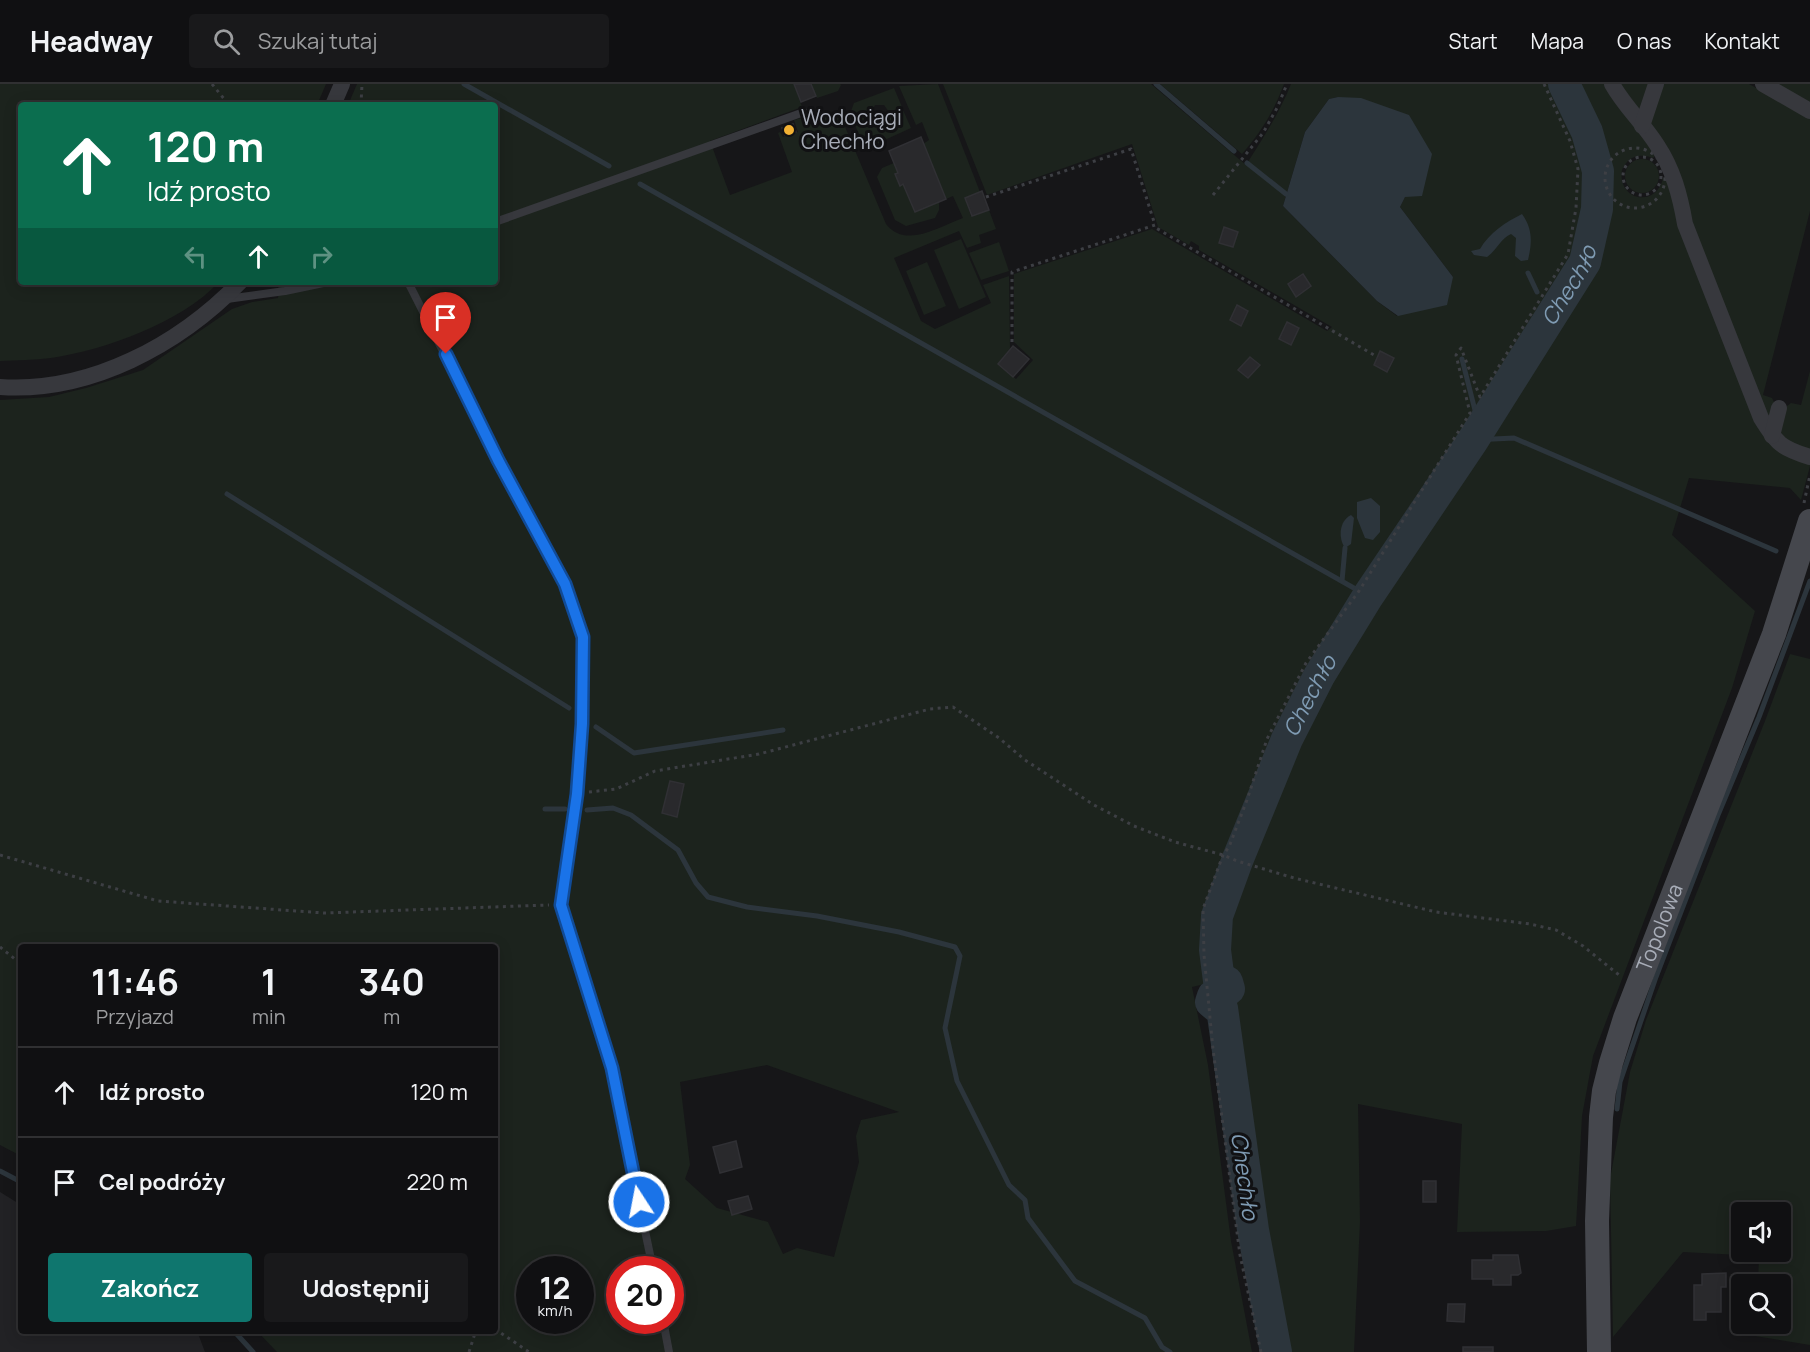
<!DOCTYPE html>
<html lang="pl">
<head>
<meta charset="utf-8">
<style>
	body { margin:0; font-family:Manrope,sans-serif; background:#19191b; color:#f1f3f6; height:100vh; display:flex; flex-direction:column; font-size:22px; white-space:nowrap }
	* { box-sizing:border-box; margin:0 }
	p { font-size:20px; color:#9c9d9f }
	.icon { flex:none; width:33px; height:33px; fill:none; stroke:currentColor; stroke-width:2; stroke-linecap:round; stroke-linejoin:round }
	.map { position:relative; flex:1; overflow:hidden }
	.side { position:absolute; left:18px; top:860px; width:480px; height:390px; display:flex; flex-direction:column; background:#101012; border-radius:6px; box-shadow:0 3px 15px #0003,0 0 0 2px #303032 }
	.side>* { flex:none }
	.top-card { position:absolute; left:18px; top:18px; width:480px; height:183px; border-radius:6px; box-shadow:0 3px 15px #0003,0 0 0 2px #303032; background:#0b6e4f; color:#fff; overflow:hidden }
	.fabs { position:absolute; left:1731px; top:1118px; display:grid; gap:12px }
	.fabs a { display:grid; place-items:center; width:60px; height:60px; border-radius:6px; background:#101012; box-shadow:0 3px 15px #0003,0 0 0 2px #303032; font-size:30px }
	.speed { position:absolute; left:516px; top:1172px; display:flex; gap:12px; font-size:30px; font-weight:700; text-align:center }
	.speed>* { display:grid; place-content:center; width:78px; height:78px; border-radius:50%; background:#101012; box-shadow:0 3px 15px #0003,0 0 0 2px #303032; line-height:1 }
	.speed small { font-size:15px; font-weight:400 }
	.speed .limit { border:9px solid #d22; background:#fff; color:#111 }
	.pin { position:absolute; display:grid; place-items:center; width:51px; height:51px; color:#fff; margin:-62px -26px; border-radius:50% 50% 50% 0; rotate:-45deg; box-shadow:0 0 6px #0007 }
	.pin .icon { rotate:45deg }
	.me { position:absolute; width:66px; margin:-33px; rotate:349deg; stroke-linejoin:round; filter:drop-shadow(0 0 4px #0008) }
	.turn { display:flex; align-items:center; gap:21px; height:126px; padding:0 30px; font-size:27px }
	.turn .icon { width:78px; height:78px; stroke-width:2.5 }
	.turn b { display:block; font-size:42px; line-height:51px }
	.lanes { display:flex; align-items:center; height:57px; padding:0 30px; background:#0003; justify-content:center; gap:30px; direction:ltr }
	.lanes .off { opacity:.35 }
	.eta { display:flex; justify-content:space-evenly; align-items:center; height:102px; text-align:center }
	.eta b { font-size:36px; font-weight:700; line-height:42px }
	.button { display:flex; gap:12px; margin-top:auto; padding:12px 30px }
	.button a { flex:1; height:69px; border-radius:6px; background:#0f766e; color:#fff; font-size:24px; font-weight:700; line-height:69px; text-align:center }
	.button a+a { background:#19191b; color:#f1f3f6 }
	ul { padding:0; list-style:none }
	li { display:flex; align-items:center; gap:18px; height:90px; padding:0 30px; border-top:2px solid #303032 }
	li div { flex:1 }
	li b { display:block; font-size:22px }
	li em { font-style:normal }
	header { display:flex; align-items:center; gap:36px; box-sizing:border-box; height:84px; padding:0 30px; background:#101012; border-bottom:2px solid #303032 }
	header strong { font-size:28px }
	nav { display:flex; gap:33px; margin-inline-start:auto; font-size:21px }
	.search { width:420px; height:54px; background:#19191b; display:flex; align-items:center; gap:15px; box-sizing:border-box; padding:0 21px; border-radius:6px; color:#9c9d9f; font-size:22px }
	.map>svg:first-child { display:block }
</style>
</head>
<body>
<header>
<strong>Headway</strong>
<div class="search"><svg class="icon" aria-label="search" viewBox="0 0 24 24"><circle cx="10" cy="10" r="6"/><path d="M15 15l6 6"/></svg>Szukaj tutaj</div>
<nav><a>Start</a><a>Mapa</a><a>O nas</a><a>Kontakt</a></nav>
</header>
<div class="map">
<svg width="1810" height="1268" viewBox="0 0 1810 1268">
	<rect width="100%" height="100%" fill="#161618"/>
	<path fill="#222225" d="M0 1108 21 1121V1246L197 1247 205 1268H0Z"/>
	<g fill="#1c231d" fill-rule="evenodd">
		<path d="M0 0H326L317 21H21V198H219C182 238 105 266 51 274 34 276 17 276 0 277Z"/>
		<path d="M357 0H794L802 23 710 57 730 111 792 88 778 49 780 48 783 53 798 48 794 36 829 27 839 32 843 38 886 140C906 165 938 143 963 134L953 112 946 115 923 60 929 56 922 38 916 41 899 2 938 0 980 108 965 114 971 132 989 126 996 145 979 151 981 159 967 164 959 147 894 174 921 237 935 245 991 219 983 201 1009 192 1010 265 998 280 1016 295 1033 276 1014 258V190L1152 145 1327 247 1332 243 1199 166V162L1191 157 1189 161 1158 143 1132 60 987 111 943 0H1151L1246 81C1263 54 1279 30 1291 0H1548L1556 17 1564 14C1572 30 1584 46 1589 64 1599 103 1593 148 1576 184L1307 602 1285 643 1262 697 1213 828 1209 856 1213 898 1192 903 1208 981 1231 1157 1252 1268H277L257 1247 495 1246V862H21V1072L0 1061V316L49 313 86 304 143 286 232 225 252 218 278 214 279 204 272 198H495V21H348ZM1338 13 1405 113 1400 123 1453 193 1397 232 1377 217 1283 122 1305 48 1329 15ZM1225 143 1238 148 1233 163 1219 159ZM1303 191 1311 203 1296 212 1288 200ZM1287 239 1299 245 1291 260 1279 255ZM767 981 899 1028 861 1036 856 1052 859 1078 834 1173 797 1164 783 1170 768 1138 717 1124 685 1095 690 1081 680 998ZM530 1185H580V1236H530ZM620 1185H670V1236H620Z"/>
		<path d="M811 0H840L841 1 838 7 817 14Z"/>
		<path d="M1160 0H1284C1274 27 1261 48 1242 70Z"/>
		<path d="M1582 0H1608L1657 70 1653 74C1639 69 1628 72 1622 86 1617 116 1656 125 1663 94H1668L1760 342 1810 378V382L1801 416 1790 404 1689 394 1672 451 1755 527 1732 604 1593 972 1582 1032 1576 1142 1546 1147 1457 1148 1462 1040 1358 1020 1360 1138 1354 1268H1283L1264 1165 1219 866 1222 831 1236 792 1305 634 1372 524 1584 191C1603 143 1614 95 1593 45 1588 33 1581 22 1576 11L1581 8Z"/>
		<path d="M1617 0H1651L1642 30Z"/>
		<path d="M1660 0H1749L1810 34V127L1763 311 1772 314 1774 318 1771 341 1650 42Z"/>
		<path d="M1776 0H1810V18Z"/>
		<path d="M894 4 902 23 889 28 884 21H875L870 31 876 41 887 39 891 31 903 26 911 44 878 59 865 58 861 55 850 30 854 19Z"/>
		<circle cx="1642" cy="92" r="17"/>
		<path d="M894 79 898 89 900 101 903 100 915 128 939 118V126L935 134 906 142 895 136 877 93 882 84Z"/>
		<path d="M961 155 986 213 959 225 934 166Z"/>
		<path d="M999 158 1009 187 981 196 969 169Z"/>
		<path d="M927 178 946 222 924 231 906 187Z"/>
		<path d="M1810 287V369L1778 352 1787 322 1791 319 1801 321Z"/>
		<path d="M1790 570 1810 575V1261L1755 1252 1756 1239H1780V1200H1758L1759 1172 1683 1168 1613 1253 1610 1095 1630 988 1646 936 1765 637ZM1742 1128H1780V1167H1742Z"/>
	</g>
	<g fill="#2c353c">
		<path d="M1338 13 1361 14 1409 31 1432 70 1422 112 1405 113 1400 123 1453 193 1447 221 1398 232 1377 217 1283 122 1305 48 1329 15Z"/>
		<path d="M1522 130C1533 145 1532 159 1528 176L1521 177 1515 172 1516 154 1511 150C1500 155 1497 166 1487 173L1474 171 1471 167 1480 165C1489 149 1506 138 1522 130Z"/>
		<path d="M1371 414 1380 422V448L1373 456 1365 454 1357 434V418Z"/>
		<path d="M1351 431 1354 434 1351 460 1345 464C1338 454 1339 437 1351 431Z"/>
	</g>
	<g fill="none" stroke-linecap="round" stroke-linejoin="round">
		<g stroke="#2c353c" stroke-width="5">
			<path d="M464 0 609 82"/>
			<path d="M1156 0 1234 67"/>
			<path d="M1247 79 1286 110"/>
			<path d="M640 100 1368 512"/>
			<path d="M1528 189 1537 208"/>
			<path d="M1543 221 1550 233"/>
			<path d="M1462 275 1480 346"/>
			<path d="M1473 356 1514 354 1776 467"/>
			<path d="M227 410 569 624"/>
			<path d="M1342 497 1345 464"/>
			<path d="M596 643 634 669 783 646"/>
			<path d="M545 725H565"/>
			<path d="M587 726 613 724 631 731 678 766 696 799 708 813 747 823 817 832 899 848 955 863 960 872 945 944 957 997 1009 1101 1025 1116 1028 1134 1075 1197 1145 1234 1162 1263 1170 1268"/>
			<path d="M1617 1025 1620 998 1656 893 1718 731 1759 633 1810 497"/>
			<path d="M0 1087 21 1098"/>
			<path d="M233 1246 253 1268"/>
		</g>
		<path stroke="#2c353c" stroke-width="32" id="s1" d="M1276 1268 1253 1146 1222 924 1217 923 1211 918 1213 912 1223 909 1229 905 1227 898 1219 897 1215 866 1217 832 1237 777 1287 655 1319 592 1368 512 1473 356 1585 178 1597 125 1598 87 1587 48 1564 0"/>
	</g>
	<g fill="#29292c" stroke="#303034" stroke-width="1.5">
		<path d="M794 0H811L816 12 801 18Z"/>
		<path d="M793 40 796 48 785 51 782 44Z"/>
		<path d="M921 53 946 115 915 128 903 100 900 102 895 90 898 89 889 67Z"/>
		<path d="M982 107 989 126 972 132 965 114Z"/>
		<path d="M1224 143 1238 148 1233 163 1219 159Z"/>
		<path d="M1303 190 1311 202 1296 213 1288 200Z"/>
		<path d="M1237 221 1248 227 1241 242 1230 236Z"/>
		<path d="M1287 238 1299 244 1291 261 1279 255Z"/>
		<path d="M1013 262 1029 275 1013 293 998 280Z"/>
		<path d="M1380 267 1394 274 1387 288 1374 281Z"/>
		<path d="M1250 273 1260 281 1248 294 1238 286Z"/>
		<path d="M670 697 684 700 677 733 662 729Z"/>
		<path d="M736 1057 742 1083 720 1089 713 1063Z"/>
		<rect x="1423" y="1097" width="13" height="21"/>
		<path d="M748 1112 752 1125 732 1131 728 1117Z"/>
		<path d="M1493 1171H1518L1521 1189 1518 1191H1511V1201H1493V1195H1472V1176H1493Z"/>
		<path d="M1726 1189V1203H1721V1228H1706V1236H1694V1201H1702V1190Z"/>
		<path d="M1448 1220H1465L1464 1238 1447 1237Z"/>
		<rect x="1463" y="1263" width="30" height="5"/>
	</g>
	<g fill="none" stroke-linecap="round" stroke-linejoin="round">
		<g stroke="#3d3f44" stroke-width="3" stroke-dasharray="3 4.5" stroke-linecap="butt">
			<path d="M212 0 229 21"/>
			<path d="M361 21 362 0"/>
			<circle cx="1635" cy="94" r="30"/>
			<circle cx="1642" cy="92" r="19"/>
			<path d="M1213 111 1263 49 1277 24 1287 0"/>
			<path d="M986 113 1131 65 1155 141"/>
			<path d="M1012 258V188L1155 141 1156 144 1374 271"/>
			<path d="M1804 419 1810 391"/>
			<path d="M589 708 616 705 655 687 759 670 930 625 953 623 999 654 1025 676 1094 721 1134 742 1175 758 1223 771 1237 777 1294 794 1436 828 1530 840 1556 846 1583 862 1619 891"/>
			<path d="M0 771 158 817 324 829 549 821"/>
			<path d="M0 863 21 880"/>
			<path d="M495 1245 529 1268"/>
			<path d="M469 1268 476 1246"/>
			<path d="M1261 1268 1240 1171 1213 965 1204 871 1203 825 1223 771 1229 763 1247 716 1267 655 1306 579 1359 507 1470 329 1456 271 1461 264 1480 313 1568 170 1576 124 1578 85 1570 57 1544 0"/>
		</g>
		<g stroke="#37383d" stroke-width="8">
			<path d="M495 138 804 28"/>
			<path d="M408 198 498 376 565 500 583 553 582 640 577 710 561 821 611 984 653 1185"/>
			<path d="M227 215 285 207 328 198"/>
			<path d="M663 1236 669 1268"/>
		</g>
		<g stroke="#37383d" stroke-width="16">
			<path d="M1612 0C1625 23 1643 39 1657 61 1673 85 1680 111 1685 140L1761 334C1777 360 1781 364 1810 373"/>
			<path d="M1763 0 1810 27"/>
			<path d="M333 21 342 0"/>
			<path d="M1642 42 1656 0"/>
			<path d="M0 303C90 309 179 261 240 198"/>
			<path d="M1772 352 1779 324"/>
		</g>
		<path stroke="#45474d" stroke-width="24" id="s2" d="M1599 1268 1597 1137 1601 1033 1604 1007 1611 979 1625 934 1774 550 1810 437"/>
	</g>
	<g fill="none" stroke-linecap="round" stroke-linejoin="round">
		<defs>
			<path id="route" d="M446 270 498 376 565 500 583 553 582 640 577 710 561 821 612 984 639 1118"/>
		</defs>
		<use href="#route" stroke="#114b97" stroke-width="15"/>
		<use href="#route" stroke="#1a73e8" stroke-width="10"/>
	</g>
	<circle fill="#f2b134" stroke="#111113" stroke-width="2" cx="789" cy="46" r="6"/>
	<g text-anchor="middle" stroke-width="6" stroke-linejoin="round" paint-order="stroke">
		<g font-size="21" fill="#a8adb8" stroke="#111113" text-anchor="start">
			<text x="801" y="41">Wodociągi<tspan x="801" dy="24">Chechło</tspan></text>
		</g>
		<g font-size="21" fill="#a8adb8" stroke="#111113">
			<text dy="7" stroke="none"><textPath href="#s2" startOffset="434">Topolowa</textPath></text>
		</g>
		<g font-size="22" font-style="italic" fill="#7f9bb3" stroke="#111113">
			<text dy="8" stroke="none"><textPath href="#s1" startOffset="1191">Chechło</textPath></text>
			<text dy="8" stroke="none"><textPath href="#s1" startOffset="705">Chechło</textPath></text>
			<text transform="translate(1245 1092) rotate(82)" y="8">Chechło</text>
		</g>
	</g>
</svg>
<div class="fabs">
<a><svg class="icon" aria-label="sound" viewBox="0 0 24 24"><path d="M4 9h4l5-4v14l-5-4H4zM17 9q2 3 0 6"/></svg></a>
<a><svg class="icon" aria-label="search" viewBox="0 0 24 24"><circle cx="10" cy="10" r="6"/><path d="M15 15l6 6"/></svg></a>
</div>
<div class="speed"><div>12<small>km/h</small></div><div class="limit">20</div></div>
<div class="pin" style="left:446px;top:270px;background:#d93025"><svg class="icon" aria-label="arrive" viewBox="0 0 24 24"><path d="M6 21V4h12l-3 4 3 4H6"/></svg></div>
<svg class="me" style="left:639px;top:1118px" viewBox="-20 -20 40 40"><circle r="17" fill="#1a73e8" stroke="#fff" stroke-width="3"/><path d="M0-11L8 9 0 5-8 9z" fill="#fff"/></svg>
<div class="top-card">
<div class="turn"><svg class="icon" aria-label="ahead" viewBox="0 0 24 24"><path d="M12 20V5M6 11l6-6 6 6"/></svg><div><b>120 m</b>Idź prosto</div></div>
<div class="lanes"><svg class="icon off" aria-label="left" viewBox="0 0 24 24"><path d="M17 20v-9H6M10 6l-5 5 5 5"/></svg><svg class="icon" aria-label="ahead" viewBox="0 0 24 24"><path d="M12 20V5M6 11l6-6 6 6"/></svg><svg class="icon off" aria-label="right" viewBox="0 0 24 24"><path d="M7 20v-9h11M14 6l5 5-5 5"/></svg></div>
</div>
<section class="side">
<div class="eta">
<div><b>11:46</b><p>Przyjazd</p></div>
<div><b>1</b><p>min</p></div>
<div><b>340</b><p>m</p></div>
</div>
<ul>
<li><svg class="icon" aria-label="ahead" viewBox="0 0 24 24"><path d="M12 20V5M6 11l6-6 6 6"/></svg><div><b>Idź prosto</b></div><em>120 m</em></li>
<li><svg class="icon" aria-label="arrive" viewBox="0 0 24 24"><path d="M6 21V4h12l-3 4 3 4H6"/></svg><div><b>Cel podróży</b></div><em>220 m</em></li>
</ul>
<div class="button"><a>Zakończ</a><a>Udostępnij</a></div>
</section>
</div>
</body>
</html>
